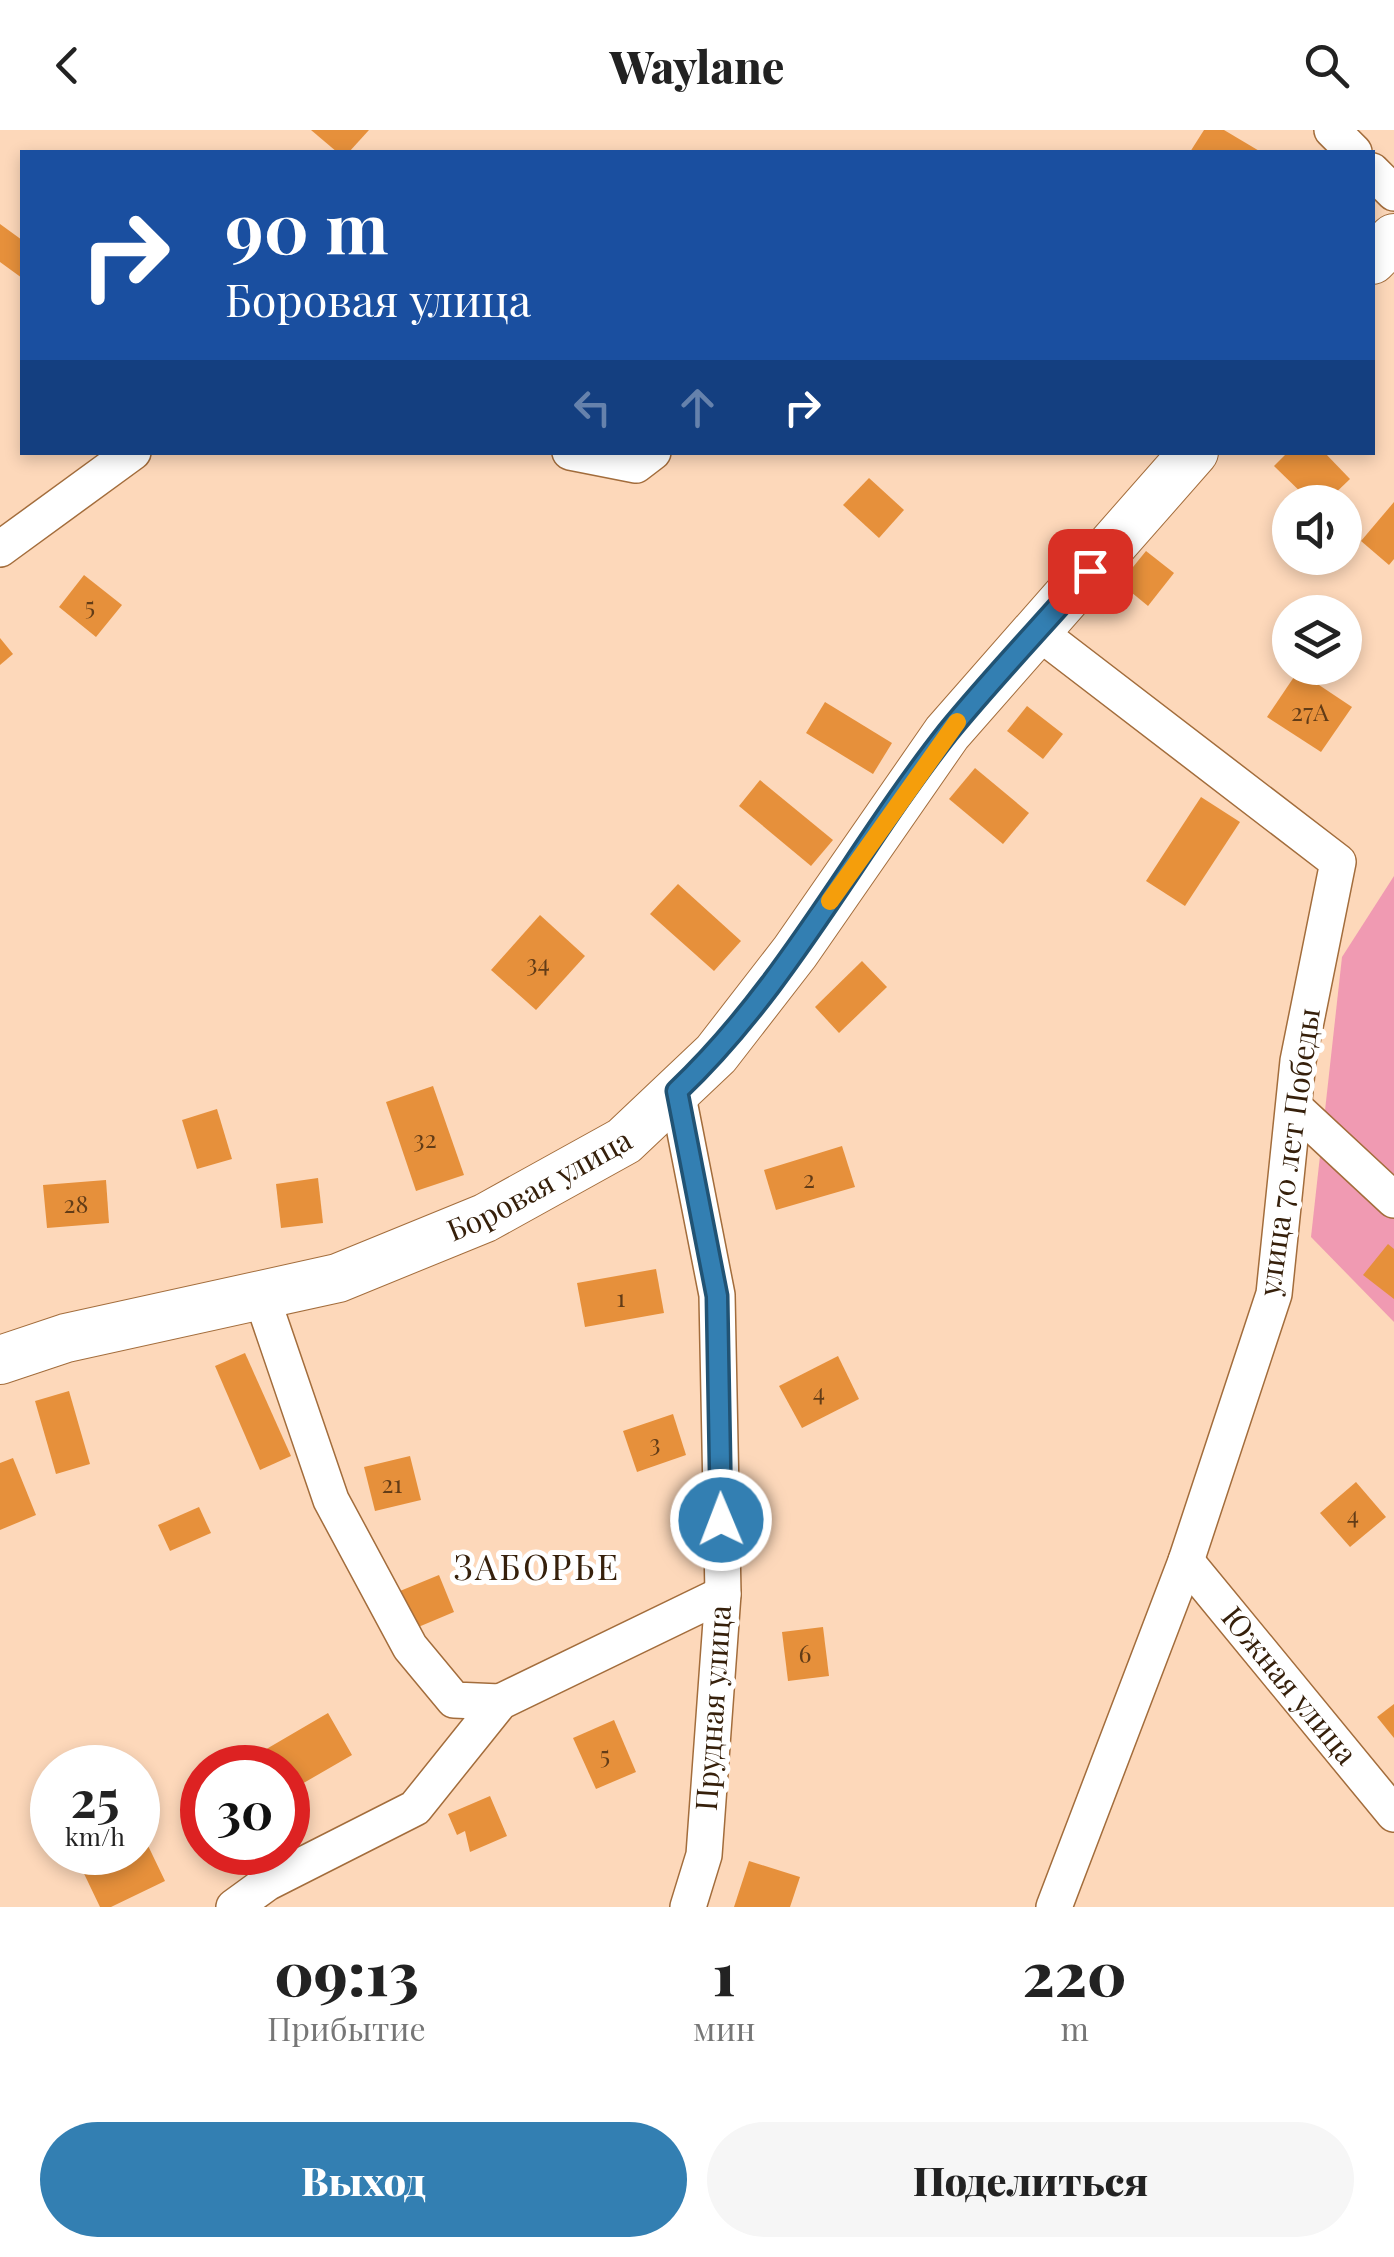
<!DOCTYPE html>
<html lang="ru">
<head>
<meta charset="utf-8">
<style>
	body { margin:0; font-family:"Playfair Display",serif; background:#f6f6f6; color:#222; height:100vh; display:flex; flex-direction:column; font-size:38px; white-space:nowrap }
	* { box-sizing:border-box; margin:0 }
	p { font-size:32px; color:#767676 }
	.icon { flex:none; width:55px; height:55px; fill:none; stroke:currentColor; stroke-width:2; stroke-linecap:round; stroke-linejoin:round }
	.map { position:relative; height:1777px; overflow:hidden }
	.sheet { display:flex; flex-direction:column; background:#fff; flex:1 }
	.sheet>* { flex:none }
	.guide { position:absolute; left:20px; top:20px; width:1355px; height:305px; border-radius:0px; box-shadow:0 5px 15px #0003; background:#1a4fa0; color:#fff; overflow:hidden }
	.tools { position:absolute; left:1272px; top:355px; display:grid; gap:20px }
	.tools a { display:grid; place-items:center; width:90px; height:90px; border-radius:50%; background:#fff; box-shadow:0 5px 15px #0003; font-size:50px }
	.speed { position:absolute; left:30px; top:1615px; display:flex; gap:20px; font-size:50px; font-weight:700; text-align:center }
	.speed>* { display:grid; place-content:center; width:130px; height:130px; border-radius:50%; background:#fff; box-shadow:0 5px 15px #0003; line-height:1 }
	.speed small { font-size:25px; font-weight:400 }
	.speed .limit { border:15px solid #d22; background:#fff; color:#111 }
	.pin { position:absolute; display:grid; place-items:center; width:85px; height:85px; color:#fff; margin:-42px; border-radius:20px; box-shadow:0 5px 15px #0006 }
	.me { position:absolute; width:110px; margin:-55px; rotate:359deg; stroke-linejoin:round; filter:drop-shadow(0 0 8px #0008) }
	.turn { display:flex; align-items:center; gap:35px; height:210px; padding:0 40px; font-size:45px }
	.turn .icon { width:130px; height:130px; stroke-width:2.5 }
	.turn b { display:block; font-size:70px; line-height:85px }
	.lanes { display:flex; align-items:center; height:95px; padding:0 40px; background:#0003; justify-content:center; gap:50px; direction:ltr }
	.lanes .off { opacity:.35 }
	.eta { display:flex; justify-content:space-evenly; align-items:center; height:170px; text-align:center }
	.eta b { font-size:60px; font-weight:800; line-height:70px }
	.action { display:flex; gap:20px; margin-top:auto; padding:20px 40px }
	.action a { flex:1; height:115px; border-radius:60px; background:#337fb2; color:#fff; font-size:40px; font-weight:800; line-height:115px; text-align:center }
	.action a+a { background:#f6f6f6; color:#222 }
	header { display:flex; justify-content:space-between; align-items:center; height:130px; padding:0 40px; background:#fff; font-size:45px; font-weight:800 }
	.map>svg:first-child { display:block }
</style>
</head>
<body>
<header><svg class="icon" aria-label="back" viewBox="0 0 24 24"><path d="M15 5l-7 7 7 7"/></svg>Waylane<svg class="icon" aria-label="search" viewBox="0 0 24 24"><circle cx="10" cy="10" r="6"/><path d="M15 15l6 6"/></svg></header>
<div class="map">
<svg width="1394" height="1777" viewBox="0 0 1394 1777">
	<rect width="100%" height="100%" fill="#fdd8ba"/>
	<path fill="#f09ab2" d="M1394 746V1192L1311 1107 1342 827Z"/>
	<g fill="#e6903b">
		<path d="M311 0H369L349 22H337Z"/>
		<path d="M1204 0H1224L1261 22H1190Z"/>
		<path d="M0 94 22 110V148L0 132Z"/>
		<path d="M1288 322H1324L1350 349 1326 372H1311L1274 336Z"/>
		<path d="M869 348 904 380 879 408 843 375Z"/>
		<path d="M1394 372V429L1389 435 1361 411Z"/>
		<path d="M1146 421 1174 443 1148 476 1120 453Z"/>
		<path d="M84 445 122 475 96 507 59 477Z"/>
		<path d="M0 508 13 524 0 535Z"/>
		<path d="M1298 541 1352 577 1321 622 1267 587Z"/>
		<path d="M825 572 892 613 873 644 806 603Z"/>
		<path d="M1027 576 1063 604 1043 629 1007 601Z"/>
		<path d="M975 638 1029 683 1003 714 949 669Z"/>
		<path d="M760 650 833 710 811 736 739 676Z"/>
		<path d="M1201 667 1240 692 1185 776 1146 751Z"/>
		<path d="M678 754 741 811 714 841 650 784Z"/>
		<path d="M540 785 585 826 536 880 491 840Z"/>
		<path d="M862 831 887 857 839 903 815 877Z"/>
		<path d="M433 956 464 1045 416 1061 386 972Z"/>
		<path d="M217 979 232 1029 197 1039 182 990Z"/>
		<path d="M842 1016 855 1057 776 1080 764 1040Z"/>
		<path d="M318 1048 323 1093 281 1098 276 1054Z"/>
		<path d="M106 1050 109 1093 47 1098 43 1055Z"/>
		<path d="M1388 1114 1394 1119V1169L1363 1145Z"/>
		<path d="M656 1139 664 1183 585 1197 577 1153Z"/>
		<path d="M245 1223 291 1326 260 1340 215 1236Z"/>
		<path d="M838 1226 859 1269 802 1298 779 1256Z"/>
		<path d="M69 1261 90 1334 56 1344 35 1271Z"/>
		<path d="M673 1284 686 1325 637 1342 623 1301Z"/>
		<path d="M410 1326 421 1370 375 1381 364 1337Z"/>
		<path d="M13 1328 36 1385 0 1400V1333Z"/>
		<path d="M1356 1352 1386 1387 1350 1417 1320 1383Z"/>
		<path d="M199 1377 211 1403 170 1421 158 1395Z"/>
		<path d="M439 1445 454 1482 416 1498 400 1461Z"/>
		<path d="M823 1497 829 1546 788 1551 782 1502Z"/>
		<path d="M1394 1574V1608L1377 1587Z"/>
		<path d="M328 1583 352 1625 288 1662V1638H272L263 1621Z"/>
		<path d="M614 1590 636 1642 596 1659 573 1608Z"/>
		<path d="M490 1666 507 1706 470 1722 465 1701 457 1705 448 1684Z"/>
		<path d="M140 1699 165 1751 111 1777H100L77 1729 90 1722H138V1700Z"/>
		<path d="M749 1731 800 1747 790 1777H734Z"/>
	</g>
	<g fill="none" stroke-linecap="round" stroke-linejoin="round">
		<defs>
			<g id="street">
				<path d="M1332 0 1354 22"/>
				<path d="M1372 41 1394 63"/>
				<path d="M570 322 636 335 653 322"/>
				<path d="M0 419 133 322"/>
				<path d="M1037 501 1338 732 1298 931 1274 1164 1186 1431 1054 1777"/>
				<path d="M677 961 717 1165 723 1464 704 1725 688 1777"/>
				<path d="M1294 977 1394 1070"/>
				<path d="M261 1165 331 1370 410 1517 454 1570 500 1572"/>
				<path id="s1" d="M1186 1431 1394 1684"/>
				<path d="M234 1777 267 1753 415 1678 500 1572 723 1464"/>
			</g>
			<g id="secondary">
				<path d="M1372 130 1394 108"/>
				<path id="s2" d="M0 1230 66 1208 338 1148 485 1088 624 1011 716 924 795 822 947 603 1194 322"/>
			</g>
		</defs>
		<use href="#street" stroke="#a36d3c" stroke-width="38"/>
		<use href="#secondary" stroke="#a36d3c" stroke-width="50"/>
		<use href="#street" stroke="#fff" stroke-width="35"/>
		<use href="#secondary" stroke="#fff" stroke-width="48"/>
	</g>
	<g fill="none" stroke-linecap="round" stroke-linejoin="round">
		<defs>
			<path id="route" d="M721 1390 717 1166 677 961C787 857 855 720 948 602 993 547 1043 495 1090 441"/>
		</defs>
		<use href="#route" stroke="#215374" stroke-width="25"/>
		<use href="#route" stroke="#337fb2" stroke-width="18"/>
		<path stroke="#f59e0b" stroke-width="18" d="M830 771 957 592"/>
	</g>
	<g text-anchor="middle" stroke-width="10" stroke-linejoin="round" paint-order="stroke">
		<g font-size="25" fill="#623c17">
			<text x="90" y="485">5</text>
			<text x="1310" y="591">27А</text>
			<text x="538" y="842">34</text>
			<text x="425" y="1018">32</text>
			<text x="809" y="1058">2</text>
			<text x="76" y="1083">28</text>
			<text x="621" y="1177">1</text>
			<text x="819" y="1271">4</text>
			<text x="655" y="1322">3</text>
			<text x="392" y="1363">21</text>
			<text x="1353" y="1394">4</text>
			<text x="805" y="1533">6</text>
			<text x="605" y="1634">5</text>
		</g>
		<g font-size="30" fill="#36200b" stroke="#fff">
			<text transform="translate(1290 1022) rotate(-82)" y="10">улица 70 лет Победы</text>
			<text dy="10" stroke="none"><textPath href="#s2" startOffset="570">Боровая улица</textPath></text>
			<text dy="10" stroke="none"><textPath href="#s1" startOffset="162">Южная улица</textPath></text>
			<text transform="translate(714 1578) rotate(-86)" y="10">Прудная улица</text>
		</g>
		<g font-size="35" letter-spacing="2.5" fill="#36200b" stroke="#fff">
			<text x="537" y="1450">ЗАБОРЬЕ</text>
		</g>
	</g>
</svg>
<div class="tools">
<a><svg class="icon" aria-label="sound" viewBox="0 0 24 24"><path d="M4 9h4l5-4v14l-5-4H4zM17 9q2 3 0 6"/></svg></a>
<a><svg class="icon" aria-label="layers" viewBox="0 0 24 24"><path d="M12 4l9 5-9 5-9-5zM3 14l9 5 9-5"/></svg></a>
</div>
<div class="speed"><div>25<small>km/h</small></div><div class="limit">30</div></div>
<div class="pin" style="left:1090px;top:441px;background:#d93025"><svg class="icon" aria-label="arrive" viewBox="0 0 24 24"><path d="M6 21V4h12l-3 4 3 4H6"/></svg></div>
<svg class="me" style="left:721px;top:1390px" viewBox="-20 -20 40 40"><circle r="17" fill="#337fb2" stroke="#fff" stroke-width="3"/><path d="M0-11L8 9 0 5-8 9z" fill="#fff"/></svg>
<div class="guide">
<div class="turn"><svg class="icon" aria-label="right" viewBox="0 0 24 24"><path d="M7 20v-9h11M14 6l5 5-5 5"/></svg><div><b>90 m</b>Боровая улица</div></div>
<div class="lanes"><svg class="icon off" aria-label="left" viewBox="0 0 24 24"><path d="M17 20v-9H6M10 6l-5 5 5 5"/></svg><svg class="icon off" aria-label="ahead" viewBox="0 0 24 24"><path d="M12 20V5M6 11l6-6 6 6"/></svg><svg class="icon" aria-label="right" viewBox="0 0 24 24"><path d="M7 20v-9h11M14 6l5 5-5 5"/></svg></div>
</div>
</div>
<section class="sheet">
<div class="eta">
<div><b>09:13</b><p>Прибытие</p></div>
<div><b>1</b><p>мин</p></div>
<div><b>220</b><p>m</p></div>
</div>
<div class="action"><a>Выход</a><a>Поделиться</a></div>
</section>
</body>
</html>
